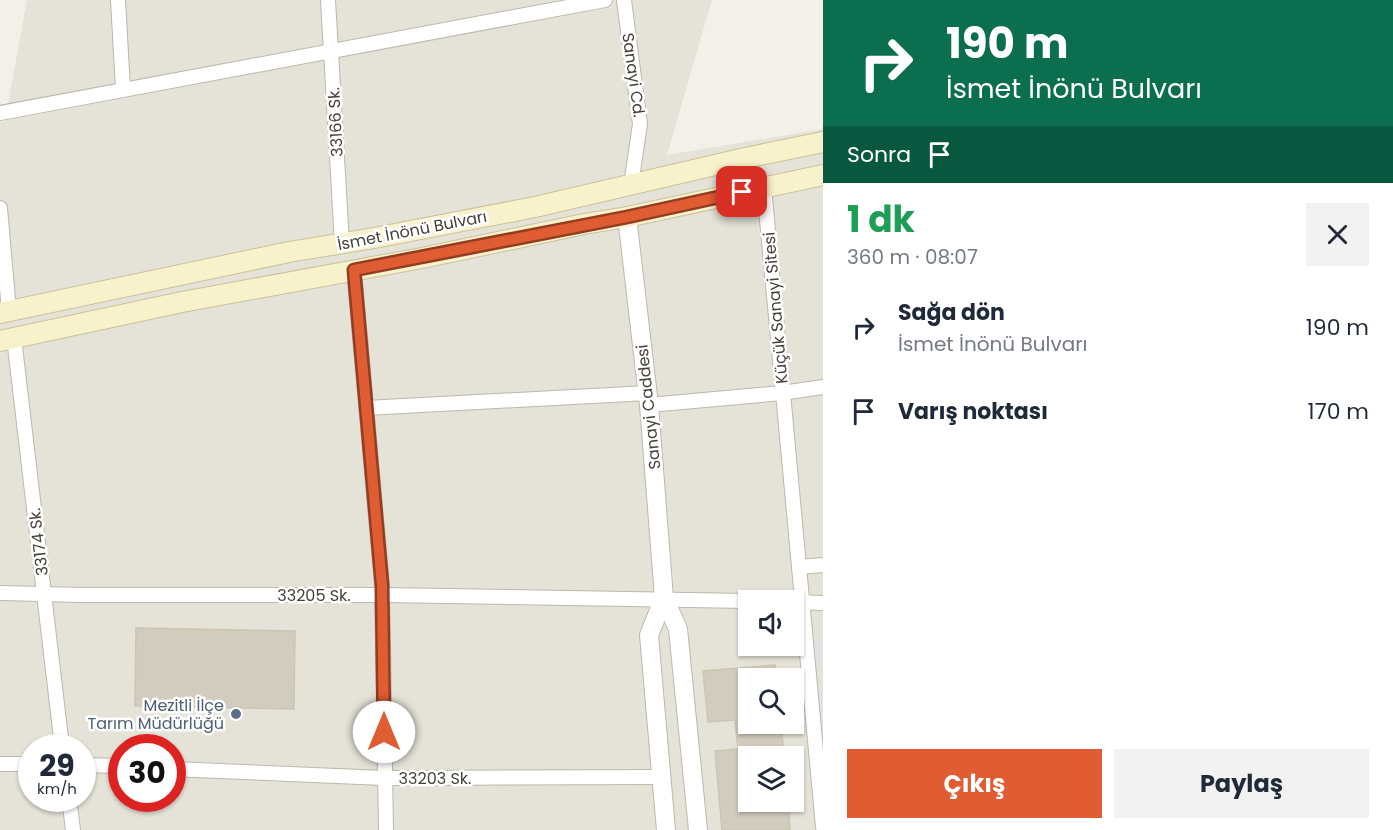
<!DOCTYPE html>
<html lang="tr">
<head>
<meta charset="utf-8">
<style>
	body { margin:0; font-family:Poppins,sans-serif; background:#f2f2f3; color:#1f2937; height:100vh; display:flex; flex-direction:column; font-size:22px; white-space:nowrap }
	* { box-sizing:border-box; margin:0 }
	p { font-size:20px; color:#747a83 }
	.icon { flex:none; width:33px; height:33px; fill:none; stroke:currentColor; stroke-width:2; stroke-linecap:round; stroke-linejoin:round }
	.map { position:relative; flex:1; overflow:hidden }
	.panel { display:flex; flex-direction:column; background:#fff; width:570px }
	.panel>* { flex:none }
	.banner { background:#0b6e4f; color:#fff; overflow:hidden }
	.fabs { position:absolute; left:738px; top:590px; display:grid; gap:12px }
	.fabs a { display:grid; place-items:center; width:66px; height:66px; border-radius:0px; background:#fff; box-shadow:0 2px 4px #0004; font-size:30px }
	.speed { position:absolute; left:18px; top:734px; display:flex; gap:12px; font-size:30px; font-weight:700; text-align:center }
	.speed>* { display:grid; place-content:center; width:78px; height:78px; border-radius:50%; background:#fff; box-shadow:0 2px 4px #0004; line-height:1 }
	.speed small { font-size:15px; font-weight:400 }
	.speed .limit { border:9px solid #d22; background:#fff; color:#111 }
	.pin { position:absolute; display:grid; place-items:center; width:51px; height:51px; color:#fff; margin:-26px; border-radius:12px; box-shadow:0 3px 9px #0006 }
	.me { position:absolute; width:66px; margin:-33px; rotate:0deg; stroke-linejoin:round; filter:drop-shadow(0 0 4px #0008) }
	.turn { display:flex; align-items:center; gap:21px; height:126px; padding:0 24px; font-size:27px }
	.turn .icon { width:78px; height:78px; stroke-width:2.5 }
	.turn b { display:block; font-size:42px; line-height:51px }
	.then { display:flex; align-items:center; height:57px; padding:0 24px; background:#0003; gap:12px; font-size:22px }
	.round { display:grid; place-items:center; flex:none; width:63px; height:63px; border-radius:0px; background:#f2f2f3 }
	.head { display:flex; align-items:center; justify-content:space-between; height:102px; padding:0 24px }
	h1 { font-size:36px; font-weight:700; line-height:45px; color:#1e9e55 }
	.action { display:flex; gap:12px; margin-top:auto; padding:12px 24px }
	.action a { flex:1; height:69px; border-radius:0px; background:#e05c32; color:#fff; font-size:24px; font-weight:700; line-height:69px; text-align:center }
	.action a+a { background:#f2f2f3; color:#1f2937 }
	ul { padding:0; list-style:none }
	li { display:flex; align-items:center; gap:18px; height:84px; padding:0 24px }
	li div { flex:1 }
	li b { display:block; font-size:22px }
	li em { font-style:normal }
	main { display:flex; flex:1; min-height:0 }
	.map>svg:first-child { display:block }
</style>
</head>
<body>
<main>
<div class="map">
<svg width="823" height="830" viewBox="0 0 823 830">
	<rect width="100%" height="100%" fill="#f2f0e8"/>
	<path fill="#e5e2d7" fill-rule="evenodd" d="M27 0H712L667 155 823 129V830H0V122L5 121ZM748 600H794V645H748ZM748 678H794V723H748ZM32 747H82V798H32ZM122 747H172V798H122ZM748 756H794V801H748Z"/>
	<path fill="#e4e2df" d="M814 636H823V766Z"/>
	<g fill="#d2ccbf" stroke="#ccc5b3" stroke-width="1.5">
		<path d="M136 628 295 631 294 709 135 706Z"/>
		<path d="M775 665 777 678H748V723H781L784 756H748V801H788L790 830H722L715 751 738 749 735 720 708 722 703 671Z"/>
	</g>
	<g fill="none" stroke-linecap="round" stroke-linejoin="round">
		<defs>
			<g id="minor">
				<path d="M118 0 123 89"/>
				<path d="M328 0 342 244"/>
				<path d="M624 0 640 124 631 185"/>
				<path d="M0 113 605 0"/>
				<path d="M764 187 823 827"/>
				<path d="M0 208 9 311"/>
				<path d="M354 270 382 585 386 830"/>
				<path d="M14 338 62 747"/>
				<path d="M649 405 782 393 823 387"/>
				<path d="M366 408 648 393"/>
				<path d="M799 567 823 565"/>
				<path d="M0 593 82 595H383L748 601"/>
				<path d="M795 602 823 603"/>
				<path d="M0 764H32"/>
				<path d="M82 765 122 766"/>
				<path d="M172 769 384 778 661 777"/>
				<path d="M69 798 73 830"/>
			</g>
			<g id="tertiary">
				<path d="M627 217 649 405 664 598 678 629 698 830"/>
				<path d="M664 598 649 635 666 830"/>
			</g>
			<g id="secondary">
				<path d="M0 313 289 252 374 238 535 207 745 158 823 142"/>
				<path d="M0 341 182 302 422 258 584 224 627 217 823 175"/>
			</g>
		</defs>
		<use href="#minor" stroke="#bcb8ac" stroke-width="16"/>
		<use href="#tertiary" stroke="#bcb8ac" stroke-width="20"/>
		<use href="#secondary" stroke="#c9c29b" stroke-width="22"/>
		<use href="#minor" stroke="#fff" stroke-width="14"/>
		<use href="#tertiary" stroke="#fff" stroke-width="18"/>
		<use href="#secondary" stroke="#f8f2cc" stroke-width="20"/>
	</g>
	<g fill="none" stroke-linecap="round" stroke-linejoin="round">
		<defs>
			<path id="route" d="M384 732 382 585 354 270 627 217 742 192"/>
		</defs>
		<use href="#route" stroke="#923c20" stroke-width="15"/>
		<use href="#route" stroke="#e05c32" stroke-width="10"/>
	</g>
	<circle fill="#5c6f8a" stroke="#fff" stroke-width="2" cx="236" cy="714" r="6"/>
	<g text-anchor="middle" stroke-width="5" stroke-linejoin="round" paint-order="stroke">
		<g font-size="16" fill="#454138" stroke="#fff">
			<text transform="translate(634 75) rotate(82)" y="6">Sanayi Cd.</text>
			<text transform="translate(335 122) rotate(-93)" y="6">33166 Sk.</text>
			<text transform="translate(412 230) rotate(-11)" y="6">İsmet İnönü Bulvarı</text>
			<text transform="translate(775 308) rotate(-95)" y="6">Küçük Sanayi Sitesi</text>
			<text transform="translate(648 407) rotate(-96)" y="6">Sanayi Caddesi</text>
			<text transform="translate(38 542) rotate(-97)" y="6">33174 Sk.</text>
			<text x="314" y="601">33205 Sk.</text>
			<text x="435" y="784">33203 Sk.</text>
		</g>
		<g font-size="16" fill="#4e5e75" stroke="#fff" text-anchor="end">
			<text x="224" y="711">Mezitli İlçe<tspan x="224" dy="18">Tarım Müdürlüğü</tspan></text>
		</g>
	</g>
</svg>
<div class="fabs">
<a><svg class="icon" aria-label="sound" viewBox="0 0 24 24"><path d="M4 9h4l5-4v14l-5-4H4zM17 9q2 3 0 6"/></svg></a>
<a><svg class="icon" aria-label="search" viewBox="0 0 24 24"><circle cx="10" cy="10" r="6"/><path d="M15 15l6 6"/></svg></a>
<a><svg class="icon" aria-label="layers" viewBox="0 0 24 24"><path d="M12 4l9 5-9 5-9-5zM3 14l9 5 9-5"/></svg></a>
</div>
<div class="speed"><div>29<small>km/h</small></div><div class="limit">30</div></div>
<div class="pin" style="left:742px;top:192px;background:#d93025"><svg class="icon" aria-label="arrive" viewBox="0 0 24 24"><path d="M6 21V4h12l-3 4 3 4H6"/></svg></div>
<svg class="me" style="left:384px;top:732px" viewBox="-20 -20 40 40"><circle r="19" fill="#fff"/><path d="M0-13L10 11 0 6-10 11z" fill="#e05c32"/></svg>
</div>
<section class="panel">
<div class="banner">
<div class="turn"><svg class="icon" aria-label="right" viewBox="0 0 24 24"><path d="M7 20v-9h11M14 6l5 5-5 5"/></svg><div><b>190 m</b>İsmet İnönü Bulvarı</div></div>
<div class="then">Sonra<svg class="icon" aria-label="arrive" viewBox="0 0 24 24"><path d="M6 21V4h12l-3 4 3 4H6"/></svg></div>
</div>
<div class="head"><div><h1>1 dk</h1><p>360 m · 08:07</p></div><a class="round"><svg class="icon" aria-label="close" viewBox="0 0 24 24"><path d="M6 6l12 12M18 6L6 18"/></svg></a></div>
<ul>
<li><svg class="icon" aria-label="right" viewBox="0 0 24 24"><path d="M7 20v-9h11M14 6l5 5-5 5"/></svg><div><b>Sağa dön</b><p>İsmet İnönü Bulvarı</p></div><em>190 m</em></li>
<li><svg class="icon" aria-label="arrive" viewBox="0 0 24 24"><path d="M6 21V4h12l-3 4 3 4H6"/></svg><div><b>Varış noktası</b></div><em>170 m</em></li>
</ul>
<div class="action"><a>Çıkış</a><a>Paylaş</a></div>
</section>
</main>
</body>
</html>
